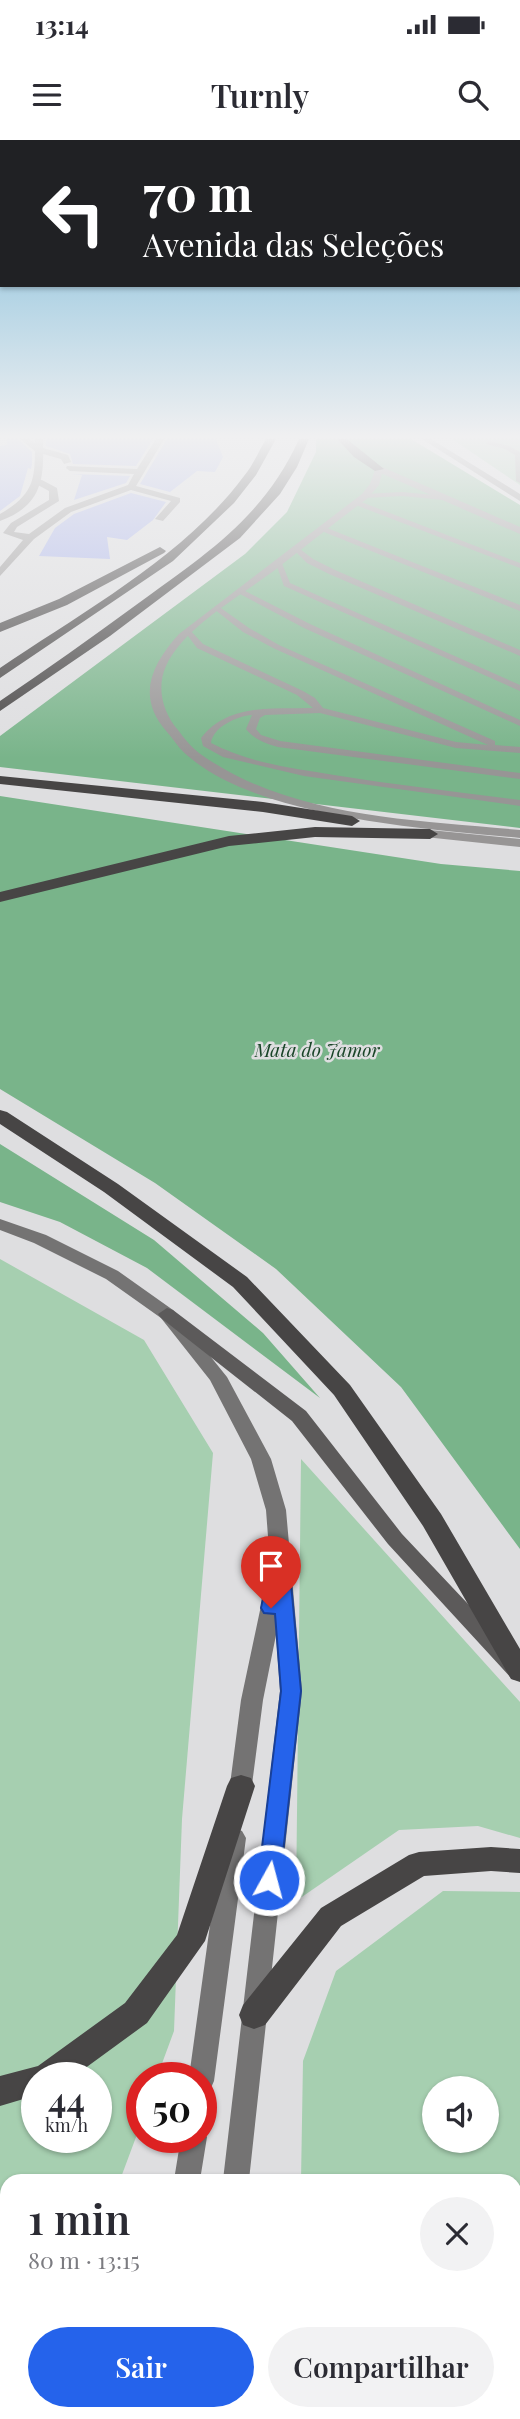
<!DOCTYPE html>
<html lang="pt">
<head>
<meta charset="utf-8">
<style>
	body { margin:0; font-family:"Playfair Display",serif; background:#f2f2f3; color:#2b2b33; height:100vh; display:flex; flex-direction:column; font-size:26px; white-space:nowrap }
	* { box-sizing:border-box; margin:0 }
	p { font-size:23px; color:#7c7c81 }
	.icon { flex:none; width:38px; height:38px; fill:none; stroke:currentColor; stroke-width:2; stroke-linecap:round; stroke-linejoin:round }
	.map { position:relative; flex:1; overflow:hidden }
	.details { position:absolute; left:0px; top:2034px; width:522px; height:247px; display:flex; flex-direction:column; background:#fff; border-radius:21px 21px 0 0; box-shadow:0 2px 5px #0004 }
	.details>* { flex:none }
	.hud { position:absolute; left:0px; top:0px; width:522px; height:147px; box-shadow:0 2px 5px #0004; background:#202124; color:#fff; overflow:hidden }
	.buttons { position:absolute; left:422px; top:1936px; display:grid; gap:14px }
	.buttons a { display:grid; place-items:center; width:77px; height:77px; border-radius:50%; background:#fff; box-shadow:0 2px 5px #0004; font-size:35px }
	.speed { position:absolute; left:21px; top:1922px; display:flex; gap:14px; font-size:35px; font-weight:700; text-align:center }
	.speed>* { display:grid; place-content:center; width:91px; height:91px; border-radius:50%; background:#fff; box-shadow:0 2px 5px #0004; line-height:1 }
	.speed small { font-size:18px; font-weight:400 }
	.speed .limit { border:10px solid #d22; background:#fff; color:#111 }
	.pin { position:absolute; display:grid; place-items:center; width:60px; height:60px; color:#fff; margin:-72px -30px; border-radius:50% 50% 50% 0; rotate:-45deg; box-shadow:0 0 7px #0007 }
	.pin .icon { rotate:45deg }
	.me { position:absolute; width:77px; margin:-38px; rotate:7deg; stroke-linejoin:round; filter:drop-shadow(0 0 5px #0008) }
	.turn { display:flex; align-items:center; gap:24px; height:147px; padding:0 28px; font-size:32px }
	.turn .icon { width:91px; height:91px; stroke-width:2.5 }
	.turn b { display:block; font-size:49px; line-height:60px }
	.round { display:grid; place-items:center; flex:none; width:74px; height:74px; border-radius:37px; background:#f2f2f3 }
	.head { display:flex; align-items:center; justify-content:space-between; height:119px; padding:0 28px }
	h1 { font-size:42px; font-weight:600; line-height:52px }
	.primary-button { display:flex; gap:14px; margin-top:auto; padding:14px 28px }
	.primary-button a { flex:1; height:80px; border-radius:42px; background:#2563eb; color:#fff; font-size:28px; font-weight:600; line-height:80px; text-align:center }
	.primary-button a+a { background:#f2f2f3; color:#2b2b33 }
	.status { display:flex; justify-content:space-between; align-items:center; height:49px; padding:0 35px; background:#fff; direction:ltr }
	.status svg { height:19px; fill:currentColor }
	header { display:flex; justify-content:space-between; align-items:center; height:91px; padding:0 28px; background:#fff; font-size:32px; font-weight:600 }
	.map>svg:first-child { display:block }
</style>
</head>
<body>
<div class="status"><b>13:14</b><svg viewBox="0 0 49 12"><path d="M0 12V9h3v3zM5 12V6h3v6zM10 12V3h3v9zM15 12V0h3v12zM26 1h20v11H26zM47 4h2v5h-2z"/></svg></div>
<header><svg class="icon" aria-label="menu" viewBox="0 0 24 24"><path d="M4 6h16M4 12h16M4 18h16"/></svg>Turnly<svg class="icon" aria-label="search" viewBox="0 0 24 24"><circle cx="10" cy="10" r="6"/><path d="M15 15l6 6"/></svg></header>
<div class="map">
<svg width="520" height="2279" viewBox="0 0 520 2279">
	<rect width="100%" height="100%" fill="#dedee0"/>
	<g fill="#a6cfb0" fill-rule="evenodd">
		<path d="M452 299H520V345Z"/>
		<path d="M0 1119 144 1200 213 1313 182 1679 174 1891 157 1937H142V1981L120 2040H7V2273H91V2279H0ZM37 1937H96V1997H37Z"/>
		<path d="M301 1319 520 1562V1698L478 1686 399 1690 296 1761Z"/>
		<path d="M443 1751 520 1752V2098L515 2100 514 2040H301L303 1921 336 1831ZM434 1948H486V2000H434Z"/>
	</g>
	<g fill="#79b48a">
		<path d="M316 299H411L520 365V688L0 627V596L245 414 287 372 316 312Z"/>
		<path d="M0 656 441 724 520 731V1409L401 1247 276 1129 155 1043 0 949Z"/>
		<path d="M0 1004 154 1100 263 1193 320 1258 147 1128 60 1082 0 1062Z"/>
	</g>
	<g fill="#a7b1ed">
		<path d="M7 299H18L32 312V324L31 329 28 328 20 356 0 371V306L7 305Z"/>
		<path d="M46 299H45H153L136 326 73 324 70 314 46 306Z"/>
		<path d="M167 299H216L223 317 215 332 197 331 170 352 140 344Z"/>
		<path d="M71 334 130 336 126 343 74 360 82 335Z"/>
		<path d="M131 353 166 362 153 380 127 400 107 397 110 419 39 416 55 388 74 374Z"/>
	</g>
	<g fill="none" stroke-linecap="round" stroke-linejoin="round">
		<g fill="#979595" fill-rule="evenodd">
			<path d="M488 301 509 306 520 312V343L516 341 515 315 505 309 486 304Z"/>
			<path d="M402 352 443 356 447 358 443 360 402 356 365 358 361 356 365 354Z"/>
			<path d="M356 360 520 423V428L353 364 352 362Z"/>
			<path d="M322 386 520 465V471L319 390 318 388Z"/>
			<path d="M296 406 313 419 335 430 520 510V516L329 434 307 423 292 408Z"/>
			<path d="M275 421H281L290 443 520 545V551L284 446Z"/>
			<path d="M241 449 310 484 520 580V586L304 488 238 453 237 451Z"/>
			<path d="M218 466 249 488 279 505 495 601V605L520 607V613L456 608 320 573 265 575 260 578 256 589 261 595 280 601 520 633V639L278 607C265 603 255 600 246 589L252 575C237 576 213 587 211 603 249 623 292 628 334 635 396 645 458 652 520 660V666L304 636 223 617 203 606 201 598C228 563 273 569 313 568L297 555 197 508 185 492 189 489 203 504 303 551 315 558 323 568 456 602 488 605 273 508 243 492 214 469Z"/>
		</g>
		<g fill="#979595" fill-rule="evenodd">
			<path d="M20 299H29L43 308 68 315 71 322 64 324 61 319 36 312Z"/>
			<path d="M156 299H164L136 346 180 358V362L163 381 155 379 171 361 131 350 71 372 34 399 0 436V427L23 400 3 393 11 383 49 360V351L36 344V340H42L57 348 59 361 17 387 14 392 29 394 65 368 128 345 134 334 70 331 66 328 67 326 137 329Z"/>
			<path d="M422 299H431L520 354V361Z"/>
			<path d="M376 327 383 329 379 345 368 358C338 380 310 403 280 426 245 454 185 485 166 526 156 548 163 573 178 590 184 598 191 607 199 613 289 678 414 680 520 690V698C428 689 259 678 188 616 180 610 174 600 167 592 136 557 151 525 179 494L362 354 370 344Z"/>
		</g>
		<g fill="#979595" fill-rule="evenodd">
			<path d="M35 299H43C44 339 43 365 0 381V374C36 353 35 338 35 299Z"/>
			<path d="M376 327H382L520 387V394L376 331Z"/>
			<path d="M430 690 520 699V707L425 697V691Z"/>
		</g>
		<g fill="#747373" fill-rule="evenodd">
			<path d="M0 1079 46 1095 118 1131 173 1170 227 1237 271 1319 286 1370 302 1551 249 2040H223L280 1551 276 1495 263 1560 250 1660 247 1667 239 1670 231 1667 228 1660 241 1560 266 1442 271 1436 266 1370 251 1319 210 1240 161 1178 106 1139 34 1103 0 1090Z"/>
			<path d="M234 1688 242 1691 246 1698 214 1941 210 1950 201 1953V1937H189L222 1698 226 1691Z"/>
			<path d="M201 1987 207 1997 200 2040H174L181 1997H201Z"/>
			<path d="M139 2273H169L168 2279H138Z"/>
			<rect x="197" y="2273" width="30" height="6"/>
		</g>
		<g fill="#5c5a5a" fill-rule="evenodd">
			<path d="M167 1168 173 1170 306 1271 402 1394 520 1519V1541L512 1539 388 1404 292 1281 161 1178 158 1174Z"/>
			<rect x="0" y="2219" width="7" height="30"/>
			<rect x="514" y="2233" width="6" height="30"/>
		</g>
		<g fill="#474545" fill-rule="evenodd">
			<path d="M266 299H276L256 335 234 363 173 421 0 538V528C82 472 184 417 244 336 253 325 259 311 266 299Z"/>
			<path d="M299 299H309L297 327 280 354 240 398 110 496 0 571V561C46 530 91 498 136 465 204 415 263 379 299 299Z"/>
			<path d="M337 299H347L384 329 375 331 354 317Z"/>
			<path d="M160 407 166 411 164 413 67 465 0 492V483L59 459Z"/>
			<path d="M0 636 263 662 352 676 360 681 352 686 263 672 0 644Z"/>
			<path d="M315 687 430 689 438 694 430 699 315 697 229 706 0 762V752L229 696Z"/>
			<path d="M0 970 7 972 118 1044 247 1137 350 1245 441 1374 520 1509V1542L511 1539 423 1386 334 1255 233 1147 104 1052 0 984Z"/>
			<path d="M241 1635 251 1638 255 1646 205 1801 147 1883 73 1937H37V1955L0 1966V1936L38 1926 125 1863 177 1795 227 1646 231 1638Z"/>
			<path d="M491 1707 520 1709V1733L491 1731 424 1736 341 1786 265 1885 254 1889 243 1885 239 1875 243 1865 321 1768 409 1715 419 1712Z"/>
			<path d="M7 2115V2149L0 2150V2116Z"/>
			<path d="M520 2116V2184L514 2183V2117Z"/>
		</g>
	</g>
	<linearGradient id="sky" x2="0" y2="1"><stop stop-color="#71b6d8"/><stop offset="0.48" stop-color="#f0f0f1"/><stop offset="1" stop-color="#f0f0f1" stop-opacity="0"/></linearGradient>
	<rect width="520" height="618" fill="url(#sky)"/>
	<path fill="#2563eb" stroke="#184099" stroke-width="2" d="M280 1415 286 1417 289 1422 301 1551 280 1740 277 1747 269 1749 262 1747 258 1740 281 1551 275 1474 264 1473 261 1468 270 1422 273 1417Z"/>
	<g text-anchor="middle" stroke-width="5" stroke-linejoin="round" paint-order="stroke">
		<g font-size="19" font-style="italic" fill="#194528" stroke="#dedee0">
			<text x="317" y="917">Mata do Jamor</text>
		</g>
	</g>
</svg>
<div class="buttons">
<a><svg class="icon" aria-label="sound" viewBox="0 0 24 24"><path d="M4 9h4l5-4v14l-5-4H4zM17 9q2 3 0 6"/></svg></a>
</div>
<div class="speed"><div>44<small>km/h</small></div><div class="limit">50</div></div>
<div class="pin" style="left:271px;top:1468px;background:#d93025"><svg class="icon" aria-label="arrive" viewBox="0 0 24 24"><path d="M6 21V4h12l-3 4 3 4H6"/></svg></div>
<svg class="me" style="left:269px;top:1740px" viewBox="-20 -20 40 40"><circle r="17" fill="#2563eb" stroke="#fff" stroke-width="3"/><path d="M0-11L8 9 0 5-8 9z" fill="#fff"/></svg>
<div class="hud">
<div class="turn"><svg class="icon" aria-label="left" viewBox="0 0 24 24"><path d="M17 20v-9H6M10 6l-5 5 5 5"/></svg><div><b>70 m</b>Avenida das Seleções</div></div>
</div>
<section class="details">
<div class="head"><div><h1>1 min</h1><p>80 m · 13:15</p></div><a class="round"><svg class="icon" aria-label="close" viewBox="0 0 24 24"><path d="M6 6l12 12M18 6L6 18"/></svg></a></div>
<div class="primary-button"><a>Sair</a><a>Compartilhar</a></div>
</section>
</div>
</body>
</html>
